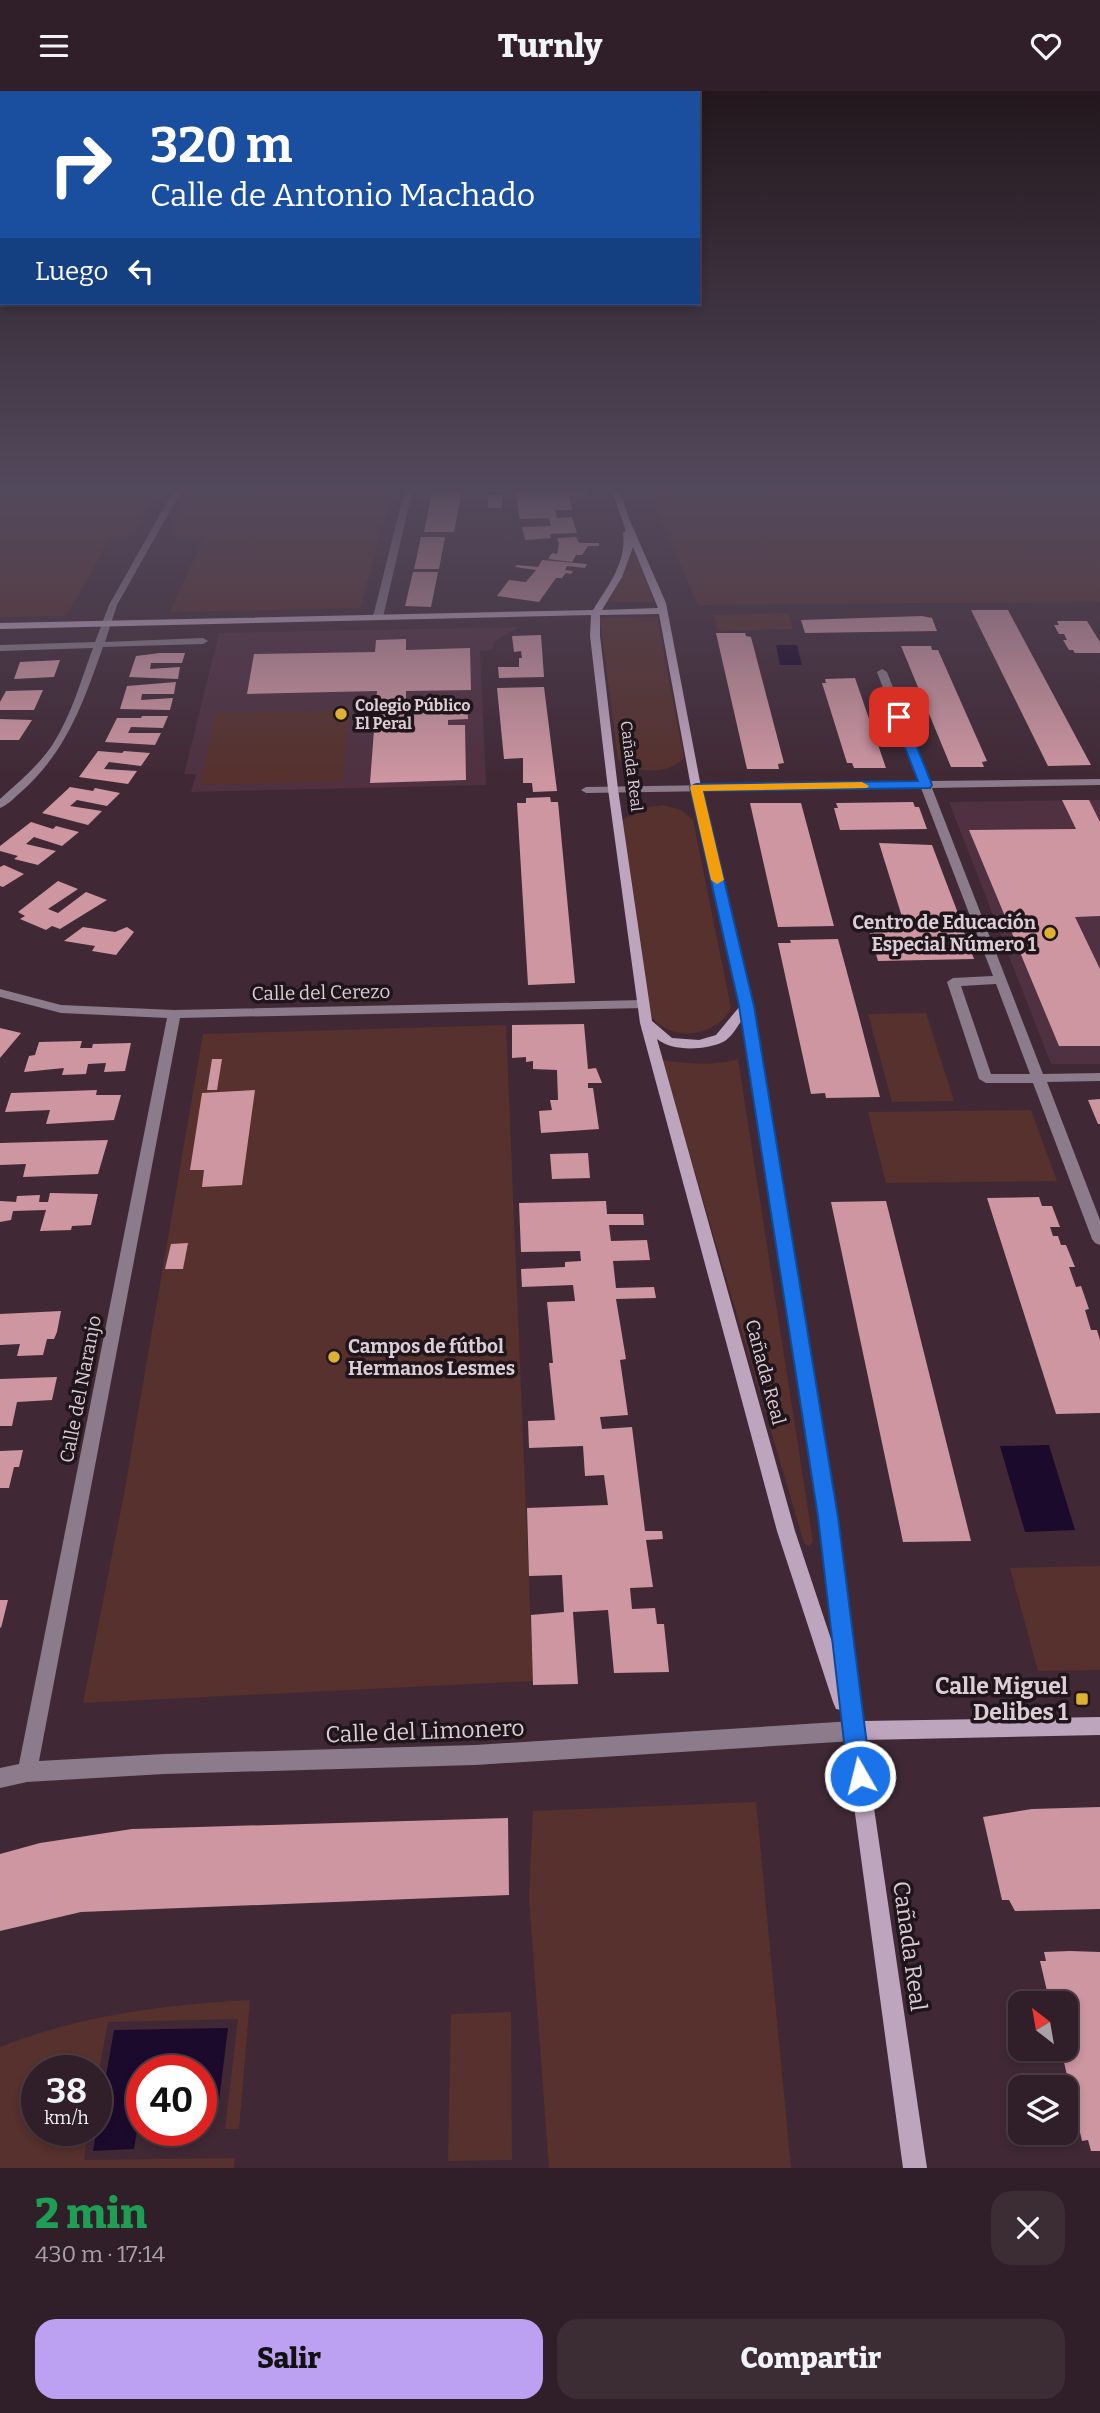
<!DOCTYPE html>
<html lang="es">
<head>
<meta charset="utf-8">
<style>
	body { margin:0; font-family:Bitter,serif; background:#3c2c34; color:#f1f3f6; height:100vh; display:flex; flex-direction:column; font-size:26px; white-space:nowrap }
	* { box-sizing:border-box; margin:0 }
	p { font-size:23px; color:#a8a2a8 }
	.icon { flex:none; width:38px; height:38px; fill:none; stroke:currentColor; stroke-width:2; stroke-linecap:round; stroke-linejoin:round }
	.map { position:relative; height:2077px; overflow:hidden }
	.side { display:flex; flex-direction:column; background:#301f28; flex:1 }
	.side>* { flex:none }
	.hud { position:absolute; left:0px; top:0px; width:700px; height:214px; box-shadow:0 4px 10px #0003,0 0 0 2px #4b3d45; background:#1a4fa0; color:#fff; overflow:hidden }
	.needle { width:46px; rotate:329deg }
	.tools { position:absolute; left:1008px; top:1900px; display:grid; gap:14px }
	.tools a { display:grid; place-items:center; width:70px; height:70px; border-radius:14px; background:#301f28; box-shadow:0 4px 10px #0003,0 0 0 2px #4b3d45; font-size:35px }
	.speed { position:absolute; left:21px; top:1964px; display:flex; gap:14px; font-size:35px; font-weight:700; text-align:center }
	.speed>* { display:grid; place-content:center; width:91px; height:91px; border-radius:50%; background:#301f28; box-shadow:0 4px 10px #0003,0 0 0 2px #4b3d45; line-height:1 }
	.speed small { font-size:18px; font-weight:400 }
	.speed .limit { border:10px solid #d22; background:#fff; color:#111 }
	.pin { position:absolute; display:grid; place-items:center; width:60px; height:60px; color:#fff; margin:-30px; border-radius:14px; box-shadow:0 4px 10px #0006 }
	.me { position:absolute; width:77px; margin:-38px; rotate:352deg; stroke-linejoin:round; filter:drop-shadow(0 0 5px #0008) }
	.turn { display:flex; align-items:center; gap:24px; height:147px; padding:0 35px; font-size:32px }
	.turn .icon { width:91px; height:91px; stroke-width:2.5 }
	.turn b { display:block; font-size:49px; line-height:60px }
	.then { display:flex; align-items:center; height:66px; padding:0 35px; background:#0003; gap:14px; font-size:26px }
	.round { display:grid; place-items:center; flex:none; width:74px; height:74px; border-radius:21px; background:#3c2c34 }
	.head { display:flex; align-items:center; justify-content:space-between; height:119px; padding:0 35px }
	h1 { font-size:42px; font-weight:800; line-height:52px; color:#1e9e55 }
	.action { display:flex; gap:14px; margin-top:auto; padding:14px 35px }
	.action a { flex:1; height:80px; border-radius:21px; background:#bca0f2; color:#111; font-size:28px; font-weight:800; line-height:80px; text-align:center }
	.action a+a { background:#3c2c34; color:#f1f3f6 }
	header { display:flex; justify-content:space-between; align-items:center; height:91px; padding:0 35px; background:#301f28; font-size:32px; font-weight:800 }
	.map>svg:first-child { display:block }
</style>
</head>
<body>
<header><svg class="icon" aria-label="menu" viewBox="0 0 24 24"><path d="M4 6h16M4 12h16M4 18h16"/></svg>Turnly<svg class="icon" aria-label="heart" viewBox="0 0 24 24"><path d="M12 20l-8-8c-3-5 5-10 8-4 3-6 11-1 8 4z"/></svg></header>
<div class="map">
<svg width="1100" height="2077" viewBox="0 0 1100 2077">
	<rect width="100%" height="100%" fill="#402935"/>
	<g fill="#4f3141">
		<path d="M519 536 493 551V559L480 560 486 694 191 701 196 683H184L219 542Z"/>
		<path d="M1100 709V973H1051L949 711Z"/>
	</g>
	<g fill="#56312d">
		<path d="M0 397H159L133 445 111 446 66 525 0 526Z"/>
		<path d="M194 397H393L360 517 170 521 204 446 168 445Z"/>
		<path d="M990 397 1100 404V511L698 514 647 398Z"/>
		<path d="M631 455 648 490 653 511H608L624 481Z"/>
		<path d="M788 522 793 538 718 540 714 524Z"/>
		<path d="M657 526 684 667C668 684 635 683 618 668L600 527Z"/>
		<path d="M349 619 343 690 200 694 216 622Z"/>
		<path d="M663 714 681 719 693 729 731 917C717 946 668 953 650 923L621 730 642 717Z"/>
		<path d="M926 922 954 1010 892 1011 868 923Z"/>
		<path d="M506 934 533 1590 83 1612 124 1403 203 943Z"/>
		<path d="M738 968 813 1451 809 1455 804 1452 662 969C687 973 713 975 738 968Z"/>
		<path d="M1031 1019 1057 1090 886 1092 868 1021Z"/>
		<path d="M1100 1475V1579L1038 1580 1010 1477Z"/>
		<path d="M756 1711 791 2077H549L529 1807 533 1720Z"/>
		<path d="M250 1909 239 2038H225L238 1928 108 1931 96 1995V1979H37V2039H88L84 2069 235 2067 234 2077H0V1956C81 1924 163 1914 250 1909Z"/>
		<path d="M511 1921 512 2069 448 2070 451 1923Z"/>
	</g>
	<g fill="#1c0a2c">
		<path d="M776 554H797L802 574H780Z"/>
		<path d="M1049 1354 1075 1439 1025 1441 1000 1355Z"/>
		<path d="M228 1937 219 2010H201V1979H142V2011L134 2058 93 2060 114 1939Z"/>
	</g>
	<g fill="#cd96a1">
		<path d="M433 398H462L454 441H424Z"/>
		<path d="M587 398 589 404 569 405 572 419H555L557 427 572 426 577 442 550 443 551 447 525 449 522 436 551 435 549 427 520 428 515 400Z"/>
		<rect x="488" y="404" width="14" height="13"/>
		<path d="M421 446H445L439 478H414Z"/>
		<path d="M576 446 579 452H599V455H588L582 464H576L572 471 548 468 552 462 557 463 559 453 557 447Z"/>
		<path d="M542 469 587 473 585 477 567 475 565 479 573 480 571 483 566 482 562 487H556L539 511 497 505 509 489 526 491 536 479 515 476 517 474 538 476Z"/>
		<path d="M413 481H438L431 516 405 515Z"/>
		<path d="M971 519H1008L1091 674 1048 675Z"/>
		<path d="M922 525 932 527 937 540 805 542 801 529Z"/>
		<path d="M1057 530H1087L1100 551V562H1075L1073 559H1069L1063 549H1067L1064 543H1059L1054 534H1059Z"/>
		<path d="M716 542H745L746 545 751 546 784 672 778 673 779 678H747Z"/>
		<path d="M541 544 544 586 499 587 498 576H519V567H522L521 560 514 561 512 545Z"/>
		<path d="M406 548V559L470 557 471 599 406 600V613L467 611 468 628 448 629V634H465L466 689 370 692 377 600 247 603 254 563 375 561 376 549Z"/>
		<path d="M901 555H931L932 559H938L987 670 982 671 984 676H951Z"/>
		<path d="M160 562H185L182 572H151L150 578 180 576 178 588 129 586 136 565Z"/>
		<path d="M60 569 54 586 14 588 20 571Z"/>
		<path d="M855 587 886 677H854L852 672H847L822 592H826L825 588Z"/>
		<path d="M176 591 174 603H142L141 609 173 607 170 619 120 618 127 595Z"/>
		<path d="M544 596 557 700 533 701 532 692H523V667L504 668 497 597Z"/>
		<path d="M43 599 34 619H0V611L6 600Z"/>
		<path d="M142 625H168L163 637 131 636 128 642H161L155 654 105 651 117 627H141Z"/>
		<path d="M0 628 32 629 19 649H0Z"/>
		<path d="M98 660 122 662 124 660 150 662 141 675 109 671 104 678 137 680 128 693 79 686Z"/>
		<path d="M70 696 93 700 95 697 120 702 107 715 77 709 70 715 102 720 88 734 42 722Z"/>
		<path d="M550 706 551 711H558L575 892 528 894 517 712H526V707Z"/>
		<path d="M1062 709H1089L1100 731V825L1075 826 1100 878V955H1059L969 739 1076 738Z"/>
		<path d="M913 711 915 716H919L927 738 840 739 834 717H838L836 712Z"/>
		<path d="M750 712H801L834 835 778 836Z"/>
		<path d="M31 731 53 738 56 735 79 741 62 755 34 746 26 753 56 760 38 774 14 768 18 765 0 760V755Z"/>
		<path d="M879 752 932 754 959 825H947L948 828 903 829Z"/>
		<path d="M4 774 24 783 3 796 0 795V776Z"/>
		<path d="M58 790 78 798 48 818 58 822 86 801 107 809 60 838 52 835 46 839 20 828 25 825 18 821Z"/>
		<path d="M957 834 960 841H964L974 868 878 870 870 842H874L873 835Z"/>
		<path d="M83 836 115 841 127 836 134 841 116 864 92 860 95 855 64 850Z"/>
		<path d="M838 848 858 922 880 1006 826 1007 825 1002 811 1003 778 852H791L790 849Z"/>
		<path d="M584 933 588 978 596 977 602 992H588V997H593L599 1038 541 1042 539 1020 552 1019 550 1009H558L557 979 533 978V970L526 971V966L512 967V934Z"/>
		<path d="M0 937 21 942 0 967Z"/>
		<path d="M82 950 80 957H92L93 953 131 952 125 980 104 981 106 972 88 973 86 983 62 984 64 977 24 981 29 965 35 964 39 951Z"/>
		<path d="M212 968H222L217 999H207Z"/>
		<path d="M97 999 96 1004H121L114 1029 46 1033 50 1019 5 1021 11 1002Z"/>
		<path d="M255 999 242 1094 202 1096 204 1079H190L202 1002Z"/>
		<path d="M1100 1008V1033H1098L1088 1009Z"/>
		<path d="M108 1049 98 1083 23 1086 26 1073 0 1074V1052Z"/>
		<path d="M588 1062 590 1087 552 1088 550 1063Z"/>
		<path d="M50 1102 98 1103 91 1134 72 1135 71 1139 40 1140 46 1119 13 1120 11 1129 0 1131V1110L16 1111 17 1105 40 1104 39 1111H48Z"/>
		<path d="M1039 1106 1042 1115H1052L1060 1136H1050L1053 1145H1058L1061 1154H1066L1075 1176H1069L1076 1196 1081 1195 1089 1218 1085 1219 1091 1239H1097L1100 1249V1322L1056 1323 987 1107Z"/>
		<path d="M606 1110 607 1123H643L644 1134H609L611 1150 647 1149 650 1169 613 1170 616 1197 654 1196 656 1207 616 1208 626 1268 620 1269 628 1324 600 1326 602 1338 632 1336 645 1440H662L663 1448 646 1449 653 1496 630 1497 632 1518 655 1517 657 1533H664L669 1581 614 1582 608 1519 573 1521 578 1593 533 1594 531 1524 564 1521 562 1484 529 1485 527 1417 608 1414 604 1384 585 1385 583 1355 529 1357 528 1330 555 1329 549 1272H553L547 1211 575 1210 573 1194 522 1196 521 1178 565 1176V1171L581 1170 580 1160 521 1161 519 1112Z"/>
		<path d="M886 1110 971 1450 903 1451 831 1111Z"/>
		<path d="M188 1152 183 1178H165L171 1153Z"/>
		<path d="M61 1220 57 1241 54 1248H47L43 1264 17 1265 20 1253 0 1254V1223Z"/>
		<path d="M57 1286 52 1309 17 1311 12 1335H0V1288Z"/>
		<path d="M23 1359 19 1376H14L9 1397H0V1360Z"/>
		<path d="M0 1509H8L1 1537 0 1536Z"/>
		<path d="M1100 1716V1818L1015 1820 1009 1809H1002L983 1726 1032 1718Z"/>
		<path d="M508 1727 509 1804 81 1821 0 1840V1763L40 1752 132 1738Z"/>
		<path d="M1070 1860 1100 1861V2060H1091L1088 2049 1082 2050 1061 1958H1066V1913H1050L1040 1870H1046L1044 1861Z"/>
	</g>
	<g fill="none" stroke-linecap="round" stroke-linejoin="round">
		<g fill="#8b7b8b" fill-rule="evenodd">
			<path d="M175 397H183L117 514 105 551 203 547 208 550 203 553 103 556C83 612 67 660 21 701 14 707 8 714 0 717V708C19 691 39 674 53 653 72 623 81 589 93 557L0 560V554L95 551 109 514Z"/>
			<path d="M405 397H413L383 526 378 529 373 526Z"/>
			<path d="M882 578 887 581 929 690 1100 688V694L932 697 1043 983 1100 982V990L1047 991 1100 1129V1154L1095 1152 1092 1148 1033 992H986L979 988 947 891 953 887 993 885 921 697 586 702 581 699 586 696 919 691 877 581ZM996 893 1030 983H991L961 895Z"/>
			<path d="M0 898 61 914 174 919 644 909 650 913 644 917 180 927 39 1670 164 1663 475 1654 853 1630 860 1633 863 1640 860 1647 853 1650 475 1674 164 1683 27 1691 0 1697V1677L19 1673 167 927 61 922 0 906Z"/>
		</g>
		<path fill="#bea5be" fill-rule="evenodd" d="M611 397H619L630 430 666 512 701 696 752 915 837 1426 862 1630 1100 1626V1644L864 1649 927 2077H903L841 1619 836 1618 833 1611 777 1440 640 932 608 698 590 545 591 524 0 538V532L593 519C608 495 627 471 623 442L626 440ZM633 456 658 517 602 519 622 486ZM659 523 691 696 740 915 716 944 699 949 672 947 652 930 618 698 600 545V524ZM742 929 819 1426 833 1554 795 1440 657 948C673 961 705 959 723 951 731 947 737 936 742 929Z"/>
	</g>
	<linearGradient id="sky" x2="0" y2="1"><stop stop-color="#23171d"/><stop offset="0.58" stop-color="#53495c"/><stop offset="1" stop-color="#53495c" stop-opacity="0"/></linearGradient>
	<rect width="1100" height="687" fill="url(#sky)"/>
	<path fill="#1a73e8" stroke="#114b97" stroke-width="2" d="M899 623 905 626 932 694 930 697 703 700 754 915 838 1426 871 1685 868 1693 860 1697 851 1693 848 1685 818 1426 739 915 690 696 696 693 918 690 893 626Z"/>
	<path fill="#f59e0b" d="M862 691 869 695 867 697 703 700 724 789 717 793 711 789 690 696 692 694Z"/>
	<g fill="#deb133" stroke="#20151b" stroke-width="2.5">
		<circle cx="341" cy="623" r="7"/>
		<circle cx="1050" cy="842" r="7"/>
		<circle cx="334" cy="1266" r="7"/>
		<rect x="1075" y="1601" width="14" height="14" rx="3.5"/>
	</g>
	<g text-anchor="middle" stroke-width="7" stroke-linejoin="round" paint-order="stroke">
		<g font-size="16" font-weight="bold" fill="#ddced5" stroke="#20151b" text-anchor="start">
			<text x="355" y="620">Colegio Público<tspan x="355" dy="18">El Peral</tspan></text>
		</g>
		<g font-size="16" fill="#ddced5" stroke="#20151b">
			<text transform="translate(632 675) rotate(83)" y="6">Cañada Real</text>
		</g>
		<g font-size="19" font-weight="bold" fill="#ddced5" stroke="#20151b" text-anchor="end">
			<text x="1036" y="838">Centro de Educación<tspan x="1036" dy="22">Especial Número 1</tspan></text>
			<text x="348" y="1262" text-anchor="start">Campos de fútbol<tspan x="348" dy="22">Hermanos Lesmes</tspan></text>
		</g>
		<g font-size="19" fill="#ddced5" stroke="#20151b">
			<text transform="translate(321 901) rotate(-1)" y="7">Calle del Cerezo</text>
			<text transform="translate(766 1281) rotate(75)" y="7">Cañada Real</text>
			<text transform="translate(80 1298) rotate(-79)" y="7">Calle del Naranjo</text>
		</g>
		<g font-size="23" font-weight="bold" fill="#ddced5" stroke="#20151b" text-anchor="end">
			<text x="1068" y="1603">Calle Miguel<tspan x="1068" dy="26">Delibes 1</tspan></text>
		</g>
		<g font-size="23" fill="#ddced5" stroke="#20151b">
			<text transform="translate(425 1640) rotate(-2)" y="8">Calle del Limonero</text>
			<text transform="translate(910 1855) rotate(82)" y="8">Cañada Real</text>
		</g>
	</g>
</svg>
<div class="tools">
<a><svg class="needle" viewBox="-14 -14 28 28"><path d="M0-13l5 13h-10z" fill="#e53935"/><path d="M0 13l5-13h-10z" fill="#a8a2a8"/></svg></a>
<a><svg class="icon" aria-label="layers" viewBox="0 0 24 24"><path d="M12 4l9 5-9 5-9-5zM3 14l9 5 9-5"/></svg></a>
</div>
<div class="speed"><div>38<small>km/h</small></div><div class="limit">40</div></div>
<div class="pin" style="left:899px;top:626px;background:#d93025"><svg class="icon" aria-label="arrive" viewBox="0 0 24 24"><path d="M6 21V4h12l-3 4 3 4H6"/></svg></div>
<svg class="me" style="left:860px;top:1685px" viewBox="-20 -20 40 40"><circle r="17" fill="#1a73e8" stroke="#fff" stroke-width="3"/><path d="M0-11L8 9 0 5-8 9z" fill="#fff"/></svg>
<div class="hud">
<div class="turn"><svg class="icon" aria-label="right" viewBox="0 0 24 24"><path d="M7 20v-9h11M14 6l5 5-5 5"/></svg><div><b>320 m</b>Calle de Antonio Machado</div></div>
<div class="then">Luego<svg class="icon" aria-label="left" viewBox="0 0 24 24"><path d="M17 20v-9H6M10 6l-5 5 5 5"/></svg></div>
</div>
</div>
<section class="side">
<div class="head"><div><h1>2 min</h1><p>430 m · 17:14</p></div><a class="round"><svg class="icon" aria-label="close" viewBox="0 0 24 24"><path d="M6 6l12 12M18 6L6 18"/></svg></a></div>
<div class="action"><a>Salir</a><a>Compartir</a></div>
</section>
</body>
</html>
